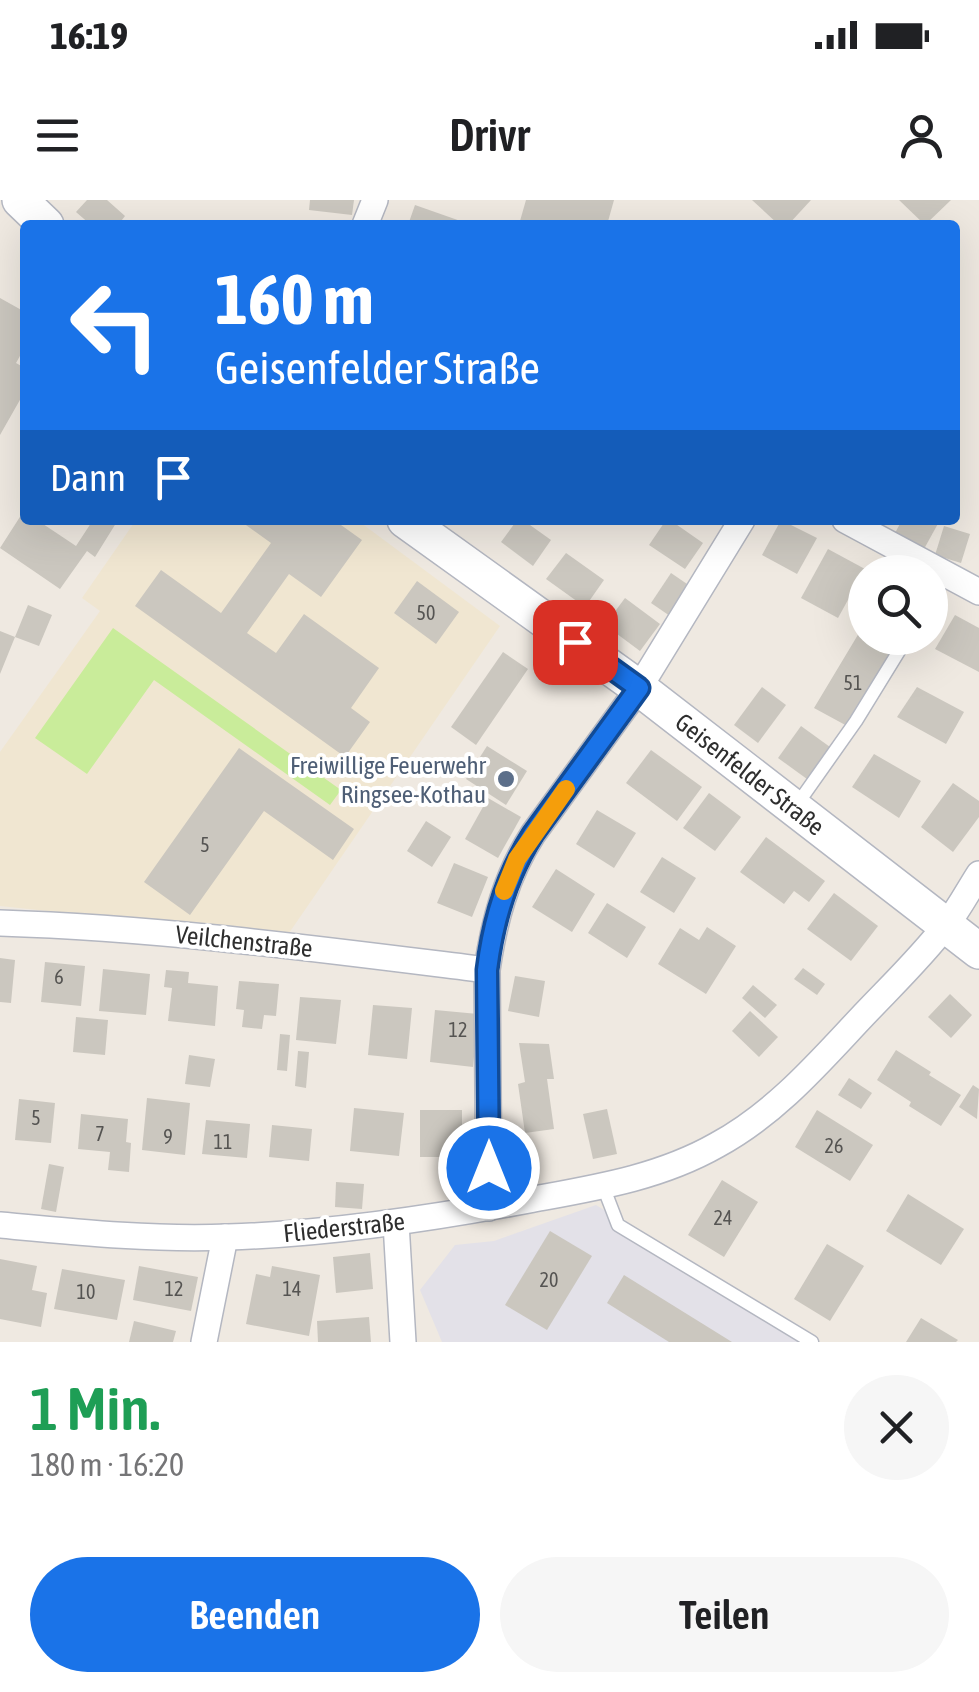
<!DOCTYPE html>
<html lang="de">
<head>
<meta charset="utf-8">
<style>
	body { margin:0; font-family:"Asap Condensed",sans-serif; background:#f6f6f6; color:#202124; height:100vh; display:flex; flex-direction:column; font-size:38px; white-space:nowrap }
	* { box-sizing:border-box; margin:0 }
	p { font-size:32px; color:#757577 }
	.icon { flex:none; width:55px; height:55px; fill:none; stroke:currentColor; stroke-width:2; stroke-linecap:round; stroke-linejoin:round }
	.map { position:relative; height:1142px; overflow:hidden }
	.drawer { display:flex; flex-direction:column; background:#fff; flex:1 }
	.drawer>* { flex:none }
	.banner { position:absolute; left:20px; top:20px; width:940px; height:305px; border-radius:10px; box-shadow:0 10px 40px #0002; background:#1a73e8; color:#fff; overflow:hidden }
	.controls { position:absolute; left:848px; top:355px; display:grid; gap:20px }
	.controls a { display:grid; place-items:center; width:100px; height:100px; border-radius:50%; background:#fff; box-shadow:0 10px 40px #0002; font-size:50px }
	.pin { position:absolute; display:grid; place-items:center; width:85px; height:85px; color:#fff; margin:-42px; border-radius:20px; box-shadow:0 5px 15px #0006 }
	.me { position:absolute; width:110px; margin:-55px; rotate:0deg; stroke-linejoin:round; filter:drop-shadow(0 0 8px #0008) }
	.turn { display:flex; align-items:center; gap:35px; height:210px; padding:0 30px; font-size:45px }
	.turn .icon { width:130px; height:130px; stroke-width:2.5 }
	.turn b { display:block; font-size:70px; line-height:85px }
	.then { display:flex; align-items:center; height:95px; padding:0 30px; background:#0003; gap:20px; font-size:38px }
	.round { display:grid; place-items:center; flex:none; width:105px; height:105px; border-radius:52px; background:#f6f6f6 }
	.headline { display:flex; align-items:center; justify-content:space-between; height:170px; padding:0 30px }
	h1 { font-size:60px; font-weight:600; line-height:75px; color:#1e9e55 }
	.cta { display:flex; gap:20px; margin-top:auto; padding:20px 30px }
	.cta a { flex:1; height:115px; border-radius:60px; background:#1a73e8; color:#fff; font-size:40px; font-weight:600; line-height:115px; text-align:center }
	.cta a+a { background:#f6f6f6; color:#202124 }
	.status { display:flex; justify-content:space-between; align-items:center; height:70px; padding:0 50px; background:#fff; direction:ltr }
	.status svg { height:28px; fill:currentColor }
	header { display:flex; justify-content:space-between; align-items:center; height:130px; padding:0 30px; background:#fff; font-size:45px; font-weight:600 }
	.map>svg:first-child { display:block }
</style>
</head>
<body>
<div class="status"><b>16:19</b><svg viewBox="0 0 49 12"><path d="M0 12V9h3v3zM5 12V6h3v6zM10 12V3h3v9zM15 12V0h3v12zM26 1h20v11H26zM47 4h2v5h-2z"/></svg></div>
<header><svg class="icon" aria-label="menu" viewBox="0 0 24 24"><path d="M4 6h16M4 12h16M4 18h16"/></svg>Drivr<svg class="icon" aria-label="person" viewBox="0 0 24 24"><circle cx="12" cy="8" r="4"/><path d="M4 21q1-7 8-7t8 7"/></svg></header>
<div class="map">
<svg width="979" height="1142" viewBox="0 0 979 1142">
	<rect width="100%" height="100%" fill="#efe9e1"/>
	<path fill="#e3e1e8" d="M596 1005 819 1142H442L420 1090 455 1045 494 1041Z"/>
	<path fill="#f0e6d1" d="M136 320H357L500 426 287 736 0 706V552L100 411 82 398Z"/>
	<path fill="#c9ec9a" d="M113 428 341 590 330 605 154 480 87 574 35 538Z"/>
	<g fill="#cbc7bf">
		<path d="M87 0H107L125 16 118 25H91L76 12Z"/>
		<path d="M310 0H354L352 15 309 10Z"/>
		<path d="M526 0H614L607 25H532L520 21Z"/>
		<path d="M752 0H811L788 25H779Z"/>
		<path d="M899 0H951L925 25Z"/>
		<path d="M415 5 469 24V25H408Z"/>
		<path d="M0 98 25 112V147L16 163 25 168V191L0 235Z"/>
		<path d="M25 309V320H37L76 346 93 320H118L95 357 87 351 60 389 0 348Z"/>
		<path d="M239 320H308L312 322 313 320H334L362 340 321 397 289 374 247 433 276 453 304 414 379 468 351 508 370 522 345 557 135 406 161 370 221 413 271 343Z"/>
		<path d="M517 320H523L551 340 533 366 501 342Z"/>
		<path d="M666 320H670L703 343 685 369 649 345Z"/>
		<path d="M781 320 817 338 797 374 762 355Z"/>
		<path d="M902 320H940L924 349 895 333Z"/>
		<path d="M944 326 970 334 961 363 935 355Z"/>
		<path d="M828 349 865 369 838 418 801 398Z"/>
		<path d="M566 353 604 380 585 407 546 379Z"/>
		<path d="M671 373 690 386 670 416 651 403Z"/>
		<path d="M417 381 459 412 436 444 394 413Z"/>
		<path d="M625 398 660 424 640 451 605 425Z"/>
		<path d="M28 405 52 415 39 446 15 437 0 474V431L15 437Z"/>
		<path d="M955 415 979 428V472L935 449Z"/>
		<path d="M865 423V438H904L849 527 814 508Z"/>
		<path d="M503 452 528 469 476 545 451 527Z"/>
		<path d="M762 487 786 505 758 543 734 525Z"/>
		<path d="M917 487 964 512 946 544 897 517Z"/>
		<path d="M801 526 830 547 807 579 778 558Z"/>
		<path d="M487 546 527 571 506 605 466 579Z"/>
		<path d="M239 548 354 629 333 660 264 611 190 715 144 682Z"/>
		<path d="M651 550 702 587 677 621 626 583Z"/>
		<path d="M874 554 921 581 899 618 852 587Z"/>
		<path d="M953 583 979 601V617L953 652 921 627Z"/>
		<path d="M709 593 741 617 715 651 683 628Z"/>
		<path d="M488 598 521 617 498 658 465 639Z"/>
		<path d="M597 610 636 633 614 668 576 644Z"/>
		<path d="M426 621 451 637 432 667 407 651Z"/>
		<path d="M766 637 825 681 809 702 794 691 784 704 740 672Z"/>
		<path d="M662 657 696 678 674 713 640 692Z"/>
		<path d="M454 663 488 677 472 717 437 703Z"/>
		<path d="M556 669 595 694 572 732 532 707Z"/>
		<path d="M834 693 878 726 851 761 807 729Z"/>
		<path d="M607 703 646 727 627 758 588 733Z"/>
		<path d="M707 727 736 746 706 794 658 764 680 728 699 740Z"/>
		<path d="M0 758 15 760 11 803 0 802Z"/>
		<path d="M45 762 85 766 81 806 41 802Z"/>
		<path d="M803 768 825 784 817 795 794 779Z"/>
		<path d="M103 769 150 774 146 815 99 811Z"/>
		<path d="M166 770 189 772 188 783 218 786 215 826 168 821 172 788 164 787Z"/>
		<path d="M515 776 545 781 539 817 508 811Z"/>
		<path d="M239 781 279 784 276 816 264 815 262 829 242 827 244 810 236 809Z"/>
		<path d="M753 785 777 805 765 818 742 798Z"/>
		<path d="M950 794 972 815 951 838 928 817Z"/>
		<path d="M300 797 341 800 336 844 296 840Z"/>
		<path d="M373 805 412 808 407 859 368 855Z"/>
		<path d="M435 810 478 814 473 867 430 862Z"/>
		<path d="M750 811 778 837 759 857 732 831Z"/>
		<path d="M76 817 108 820 105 855 73 852Z"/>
		<path d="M280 834 290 835 287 871 277 870Z"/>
		<path d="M519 843 549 844 554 879H547L554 929 525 933 518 884 525 882Z"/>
		<path d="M896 850 931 872 929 875 961 895 941 926 909 906 911 902 877 880Z"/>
		<path d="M298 851 309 852 306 888 295 886Z"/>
		<path d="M189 855 215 859 210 887 185 884Z"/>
		<path d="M849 878 872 893 861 909 838 895Z"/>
		<path d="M973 885 979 889 977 919 959 907Z"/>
		<path d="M147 898 190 903 185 955 142 950Z"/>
		<path d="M19 899 55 903 51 943 15 940Z"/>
		<path d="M354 908 404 913 399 956 350 951Z"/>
		<path d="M607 909 617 954 593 959 583 914Z"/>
		<rect x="420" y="910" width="42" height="47"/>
		<path d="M817 910 873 945 850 981 795 947Z"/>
		<path d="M81 914 128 919 126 942 131 943 129 972 108 970 110 952 78 949Z"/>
		<path d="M206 920 250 924 247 958 202 954Z"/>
		<path d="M272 925 312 929 309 961 269 957Z"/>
		<path d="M49 964 64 967 56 1012 41 1009Z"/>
		<path d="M722 980 758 1002 724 1057 688 1035Z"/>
		<path d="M336 982 364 984 362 1009 335 1007Z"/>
		<path d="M908 994 964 1029 941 1065 886 1031Z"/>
		<path d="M550 1031 592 1056 547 1130 505 1105Z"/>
		<path d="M827 1044 864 1066 830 1121 794 1099Z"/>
		<path d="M370 1053 373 1089 336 1093 333 1057Z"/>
		<path d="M0 1059 37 1066 32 1090 47 1093 41 1127 0 1119Z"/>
		<path d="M139 1066 198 1077 191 1111 133 1100Z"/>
		<path d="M272 1066 320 1075 309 1136 246 1124 256 1074 270 1077Z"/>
		<path d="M62 1069 125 1080 117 1120 54 1109Z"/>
		<path d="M624 1075 732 1142H669L607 1103Z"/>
		<path d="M369 1117 371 1142H318L317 1121Z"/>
		<path d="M921 1118 958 1140 956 1142H906Z"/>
		<path d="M134 1121 176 1131 173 1142H129Z"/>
	</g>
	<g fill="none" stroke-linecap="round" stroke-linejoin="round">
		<defs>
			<g id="lane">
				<path d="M930 400 946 375"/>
				<path d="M796 606 856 521 907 438"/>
				<path d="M603 986 618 1025 812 1142"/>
			</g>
			<g id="street">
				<path d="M365 25 375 0"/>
				<path d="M845 320 979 392"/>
				<path d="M0 723C163 728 325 750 487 770"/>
				<path d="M489 1008 487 770C494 721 506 676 533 634L639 488 742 320"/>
				<path d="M396 1023 403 1142"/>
				<path d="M0 1025C75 1032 152 1040 228 1037 329 1034 429 1019 529 1000 594 988 659 978 717 945 774 914 816 866 859 820 888 789 920 759 946 725 959 709 968 691 979 674"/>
				<path d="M204 1142 225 1037"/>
			</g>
			<g id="secondary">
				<path d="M20 0 46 25"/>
				<path d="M405 320 639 488 979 751"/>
			</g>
		</defs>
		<use href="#lane" stroke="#b4b7c1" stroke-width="15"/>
		<use href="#street" stroke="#b4b7c1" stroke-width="28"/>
		<use href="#secondary" stroke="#b4b7c1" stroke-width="38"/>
		<use href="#lane" stroke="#fff" stroke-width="12"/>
		<use href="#street" stroke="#fff" stroke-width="25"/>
		<use href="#secondary" stroke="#fff" stroke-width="35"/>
	</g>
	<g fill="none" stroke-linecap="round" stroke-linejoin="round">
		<defs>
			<path id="route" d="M489 968 487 770C493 721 506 676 533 634L639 488 575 442"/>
		</defs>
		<use href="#route" stroke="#114b97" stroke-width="25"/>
		<use href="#route" stroke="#1a73e8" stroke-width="18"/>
		<path stroke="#f59e0b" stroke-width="18" d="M504 691 517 659 566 589"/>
	</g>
	<circle fill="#5c6f8a" stroke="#fff" stroke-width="4" cx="506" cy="579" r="10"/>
	<g text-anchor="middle" stroke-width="8" stroke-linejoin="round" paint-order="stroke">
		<g font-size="20" fill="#555452">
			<text x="426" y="420">50</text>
			<text x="853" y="490">51</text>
			<text x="205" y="652">5</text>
			<text x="59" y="784">6</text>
			<text x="458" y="837">12</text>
			<text x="36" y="925">5</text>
			<text x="100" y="941">7</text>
			<text x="168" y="944">9</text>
			<text x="223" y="949">11</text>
			<text x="834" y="953">26</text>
			<text x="723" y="1025">24</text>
			<text x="549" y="1087">20</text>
			<text x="174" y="1096">12</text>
			<text x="292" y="1096">14</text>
			<text x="86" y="1099">10</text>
		</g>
		<g font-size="25" fill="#4e5e75" stroke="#fff" text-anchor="end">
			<text x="486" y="574">Freiwillige Feuerwehr<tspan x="486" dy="29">Ringsee-Kothau</tspan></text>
		</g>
		<g font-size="25" fill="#2e2e2e" stroke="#fff">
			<text transform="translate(750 574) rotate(38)" y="9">Geisenfelder Straße</text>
			<text transform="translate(244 741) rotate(6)" y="9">Veilchenstraße</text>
			<text transform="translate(344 1027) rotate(-6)" y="9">Fliederstraße</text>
		</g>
	</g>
</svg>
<div class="controls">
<a><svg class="icon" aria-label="search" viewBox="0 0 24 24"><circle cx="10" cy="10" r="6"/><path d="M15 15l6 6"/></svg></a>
</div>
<div class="pin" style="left:575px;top:442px;background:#d93025"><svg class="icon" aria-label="arrive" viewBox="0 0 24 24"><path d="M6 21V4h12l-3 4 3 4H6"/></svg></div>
<svg class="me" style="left:489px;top:968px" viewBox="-20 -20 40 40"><circle r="17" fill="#1a73e8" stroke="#fff" stroke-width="3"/><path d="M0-11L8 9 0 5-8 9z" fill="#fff"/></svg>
<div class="banner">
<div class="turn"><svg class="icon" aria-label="left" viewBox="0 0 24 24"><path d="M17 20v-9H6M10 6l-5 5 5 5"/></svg><div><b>160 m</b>Geisenfelder Straße</div></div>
<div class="then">Dann<svg class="icon" aria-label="arrive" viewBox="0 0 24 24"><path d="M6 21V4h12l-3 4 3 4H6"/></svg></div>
</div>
</div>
<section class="drawer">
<div class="headline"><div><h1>1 Min.</h1><p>180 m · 16:20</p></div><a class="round"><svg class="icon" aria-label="close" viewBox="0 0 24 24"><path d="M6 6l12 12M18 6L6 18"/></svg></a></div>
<div class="cta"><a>Beenden</a><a>Teilen</a></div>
</section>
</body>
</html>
